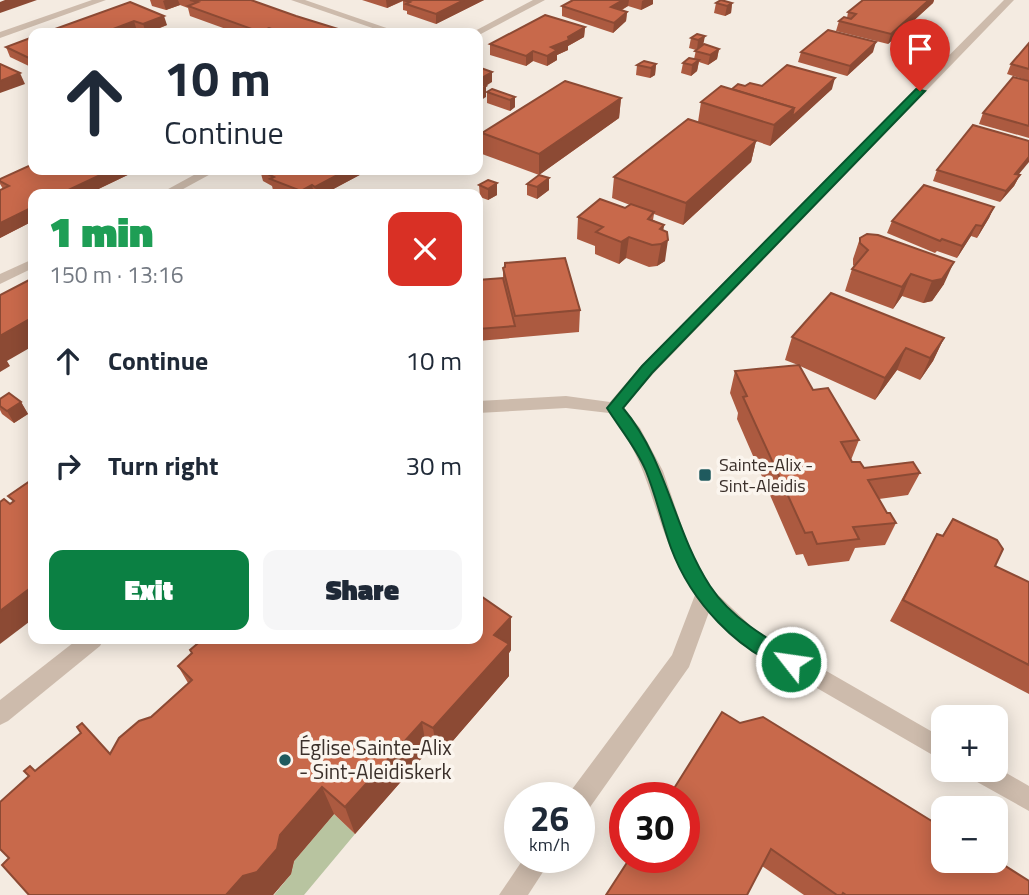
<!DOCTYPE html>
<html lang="en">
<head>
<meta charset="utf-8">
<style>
	body { margin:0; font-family:"Titillium Web",sans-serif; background:#f6f6f7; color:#1f2937; height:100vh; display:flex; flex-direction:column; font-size:26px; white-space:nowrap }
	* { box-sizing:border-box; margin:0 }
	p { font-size:23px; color:#747a83 }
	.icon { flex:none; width:38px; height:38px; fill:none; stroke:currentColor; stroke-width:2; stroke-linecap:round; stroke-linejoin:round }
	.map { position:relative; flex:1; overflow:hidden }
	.drawer { position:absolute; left:28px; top:189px; width:455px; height:455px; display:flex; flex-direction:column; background:#fff; border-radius:14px; box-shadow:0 4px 18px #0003 }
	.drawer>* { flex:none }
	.hud { position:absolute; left:28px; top:28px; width:455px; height:147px; border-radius:14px; box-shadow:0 4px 18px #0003; background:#fff; color:#1f2937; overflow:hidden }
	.fabs { position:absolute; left:931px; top:705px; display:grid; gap:14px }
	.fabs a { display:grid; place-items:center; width:77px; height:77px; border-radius:14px; background:#fff; box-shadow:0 4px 18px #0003; font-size:35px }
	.speed { position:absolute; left:504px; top:782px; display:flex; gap:14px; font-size:35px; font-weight:700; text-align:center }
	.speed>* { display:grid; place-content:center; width:91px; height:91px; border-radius:50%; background:#fff; box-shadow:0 4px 18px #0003; line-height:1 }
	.speed small { font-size:18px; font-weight:400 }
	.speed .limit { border:10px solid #d22; background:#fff; color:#111 }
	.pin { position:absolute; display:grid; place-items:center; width:60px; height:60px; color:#fff; margin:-72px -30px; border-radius:50% 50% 50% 0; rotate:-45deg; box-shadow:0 0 7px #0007 }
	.pin .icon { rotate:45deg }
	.me { position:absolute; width:77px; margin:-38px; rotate:300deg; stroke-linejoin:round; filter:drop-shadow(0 0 5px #0008) }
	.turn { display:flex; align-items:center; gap:24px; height:147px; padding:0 21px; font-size:32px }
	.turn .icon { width:91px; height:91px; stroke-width:2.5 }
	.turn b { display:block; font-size:49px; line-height:60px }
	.round { display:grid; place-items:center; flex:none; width:74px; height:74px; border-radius:14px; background:#f6f6f7 }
	.summary { display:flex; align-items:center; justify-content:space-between; height:119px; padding:0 21px }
	h1 { font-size:42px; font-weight:800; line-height:52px; color:#1e9e55 }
	.primary-button { display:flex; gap:14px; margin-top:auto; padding:14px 21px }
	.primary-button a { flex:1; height:80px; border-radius:14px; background:#0b8043; color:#fff; font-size:28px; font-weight:800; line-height:80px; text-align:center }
	.primary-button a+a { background:#f6f6f7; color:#1f2937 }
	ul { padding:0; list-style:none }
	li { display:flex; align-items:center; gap:21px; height:105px; padding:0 21px }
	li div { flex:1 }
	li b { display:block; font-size:26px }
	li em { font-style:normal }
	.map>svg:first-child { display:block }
</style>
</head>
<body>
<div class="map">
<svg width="1029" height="895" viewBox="0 0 1029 895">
	<rect width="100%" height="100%" fill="#f4ebe1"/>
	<path fill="#b8c4a0" d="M334 814 355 834 304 895H274L291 874 294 861Z"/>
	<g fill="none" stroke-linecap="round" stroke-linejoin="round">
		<g fill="#cdbbac" fill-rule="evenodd">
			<path d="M92 0H106L0 38V32Z"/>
			<path d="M291 0H305L401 33H387Z"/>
			<path d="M533 0H545L479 35 471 33Z"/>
			<path d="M1004 0H1014L653 374 623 408 640 428 663 471 690 550 712 589 755 630 943 738V761L741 644 709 612 689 667 588 810 579 813V798H568L570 792 672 655 695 595C687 581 678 567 672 552 649 499 648 461 609 413L566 408 478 413V401L566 396 610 402 641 366Z"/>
			<path d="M203 170H218L174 194H159Z"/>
			<path d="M33 259V268L0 284V274Z"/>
			<path d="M78 639H104L100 646 8 721 0 725V700Z"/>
			<path d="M996 767 1029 786V811L970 778 966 770H996Z"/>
			<path d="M524 858H552L528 895H499Z"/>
		</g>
	</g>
	<g fill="#ac5a40">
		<path d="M150 0H251L296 16 351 33H237L190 16 188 8 180 5 166 10 152 6Z"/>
		<path d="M362 0H484L436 24 407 14V11L403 10V1L387 8Z"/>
		<path d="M573 0H653V4L641 10 628 6 622 10 627 12 626 21 613 33 562 16V6Z"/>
		<path d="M863 0H934L933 3 888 44 836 31 839 21 847 18 848 12Z"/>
		<path d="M130 2 167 25 148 33H144L137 31 130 33H44Z"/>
		<path d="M716 3H732L731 13 725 16 714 13Z"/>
		<path d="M585 27 584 37 568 46V50L557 55V60L547 66 533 61 526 66 490 55V44Z"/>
		<path d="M697 34 703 45 719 49 717 59 708 65 699 62 697 71 691 76 681 73 683 63 694 59 696 50 689 48 691 38Z"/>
		<path d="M33 37V68L10 57 6 47Z"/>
		<path d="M1029 43V81L1007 74 1011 64Z"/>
		<path d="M801 52H873L847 76 798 62Z"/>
		<path d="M656 64 655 75 650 78 636 75 637 65Z"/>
		<path d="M1029 81V138L979 124 983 113Z"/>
		<path d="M745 86 832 89 770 146 756 141 751 162 683 225 654 214 653 220 664 225 663 230 665 261 657 266 649 267 626 258 619 264 595 254V246L577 239 578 217 625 208 630 205 612 198 614 177 698 122 701 102 732 89Z"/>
		<path d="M487 92 515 97V107L510 111 487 103Z"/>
		<path d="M621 98 619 118 539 175 482 154V133Z"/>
		<path d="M138 170 88 194H33V221L0 238 3 189 0 184V179Z"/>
		<path d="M260 170H369L324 194H284L273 190 272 186 263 181Z"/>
		<path d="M937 170 1018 175H1020L1014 186 1000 202 933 181Z"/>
		<path d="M497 183V195L488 200 480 197 479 185Z"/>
		<path d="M527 184 549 190 537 199 527 195Z"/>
		<path d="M994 207 989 218 977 238 971 236 957 258 937 251 935 253 887 233 892 221Z"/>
		<path d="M860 238 944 284 932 301 923 303 902 296 893 309 845 291 852 269 854 266 853 265V259Z"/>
		<path d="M505 263 580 310 579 332 478 341V280L503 278V268L505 267Z"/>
		<path d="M792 337 944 338 933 361 920 380 897 370 875 400 800 366 813 390 859 440 851 460 852 462 864 468 920 473 908 495 879 499 887 513 896 523 885 545 855 548 849 561 808 566 803 554 796 555 737 419 738 413 730 393 735 371 798 365 785 360Z"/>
		<path d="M0 399 21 402 28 414 14 423 2 414 0 410Z"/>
		<path d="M953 519 995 566 1029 582V694L890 621 937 534 942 536Z"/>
		<path d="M190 650H511L509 653V676L438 758 427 752 355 834 334 814 294 861 291 874 273 895H29L9 858 35 771 110 754 188 683 178 666 192 654Z"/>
		<path d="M684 798 1029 895H804L762 866Z"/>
	</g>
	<g fill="#8c4a34">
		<path d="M5 0H37L0 13V2Z"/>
		<path d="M165 0H178L180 5 166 10 163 1Z"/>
		<path d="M386 0H404L387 8Z"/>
		<path d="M464 0H484L436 24V14Z"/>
		<path d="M623 0H629L628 6 610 16 611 7Z"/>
		<path d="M644 0H653V4L641 10 642 1Z"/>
		<path d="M929 0H934L933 3 888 44 891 34Z"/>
		<path d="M732 3 731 13 725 16 727 6Z"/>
		<path d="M627 12 626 21 613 33 614 23Z"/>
		<path d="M164 16 167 25 146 33 143 24Z"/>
		<path d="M134 21 137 31 130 33H97Z"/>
		<path d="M585 27 584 37 568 46V50L557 55V60L547 66V56L551 47Z"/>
		<path d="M269 28 270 33H260V32Z"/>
		<path d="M705 36 703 46 697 50 698 40Z"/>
		<path d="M876 42 873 52 847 76 850 66Z"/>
		<path d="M719 49 717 59 708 65 710 55Z"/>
		<path d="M533 51V61L526 66V56Z"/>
		<path d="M699 60 697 71 691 76 692 65Z"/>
		<path d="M656 64 655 75 650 78 651 68Z"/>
		<path d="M492 72V82L478 91V80Z"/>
		<path d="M20 73 25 84 0 93V81Z"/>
		<path d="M835 78 832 89 770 146 774 125 794 108Z"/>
		<path d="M486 86V97L478 102V91Z"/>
		<path d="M515 97V107L510 111V100Z"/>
		<path d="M621 98 619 118 539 175V154Z"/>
		<path d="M756 141 751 162 683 225 686 203Z"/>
		<path d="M1029 157V162L1010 185 1015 174Z"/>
		<path d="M111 170H138L88 194H60Z"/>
		<path d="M347 170H369L324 194H317L315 187Z"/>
		<path d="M1020 175 1014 186 1000 202 1006 191Z"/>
		<path d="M549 178V190L537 199V187Z"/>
		<path d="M497 183V195L488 200V189Z"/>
		<path d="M312 185 314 194H302L301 191Z"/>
		<path d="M33 207V221L0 238V223Z"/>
		<path d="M994 207 989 218 977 238 982 226Z"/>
		<path d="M664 225 661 244 668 240 665 261 657 266 661 244 660 229Z"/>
		<path d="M976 225 971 236 957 258 962 246Z"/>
		<path d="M629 237 626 258 619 264 621 242Z"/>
		<path d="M954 262 944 284 932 301 923 303 932 281Z"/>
		<path d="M911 274 902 296 893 309 902 287Z"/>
		<path d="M33 317V334L31 332 33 337V346L7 361 10 366 0 372V336Z"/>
		<path d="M944 338 933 361 920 380 930 358Z"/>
		<path d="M906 348 897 370 875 400 885 378Z"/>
		<path d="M21 402 28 414 14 423 7 411Z"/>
		<path d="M33 586V619L0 644V611Z"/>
		<path d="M511 617V650L509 653V676L438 758 433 728 494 635Z"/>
		<path d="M422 722 427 752 355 834 345 807Z"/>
		<path d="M322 787 334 814 294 861 291 874 273 895H226Z"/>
	</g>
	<g fill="#c8694b" stroke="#8c4a34" stroke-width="2">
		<path d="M190 0H251L296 16 351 33H283L269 28 260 32 188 6 198 2Z"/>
		<path d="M403 0H464L436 14 406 4 410 2Z"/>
		<path d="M573 0H623L611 7 627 12 614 23 562 6Z"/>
		<path d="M721 0 732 3 727 6 716 3Z"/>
		<path d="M863 0H929L891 34 839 21 844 17 851 19 856 14 848 12Z"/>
		<path d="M130 2 164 16 143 24 134 21 108 31 97 33 91 31 85 33H44Z"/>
		<path d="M545 15 585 27 568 37 569 40 551 47 557 50 547 56 533 51 526 56 490 44Z"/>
		<path d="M828 30 876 42 850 66 801 52Z"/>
		<path d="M697 34 705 36 698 40 691 38Z"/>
		<path d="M33 37V60L6 47Z"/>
		<path d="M1029 43V69L1011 64Z"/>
		<path d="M704 44 719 49 710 55 695 51Z"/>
		<path d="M689 58 699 60 692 65 683 63Z"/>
		<path d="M644 61 656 64 651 68 637 65Z"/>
		<path d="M0 64 20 73 0 81Z"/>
		<path d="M787 65 835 78 792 117 794 108 732 89 738 84 745 86 750 83 762 86Z"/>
		<path d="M478 67 492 72 478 80Z"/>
		<path d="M1013 77 1029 81V126L983 113Z"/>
		<path d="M565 81 621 98 539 154 482 133Z"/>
		<path d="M478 83 486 86 478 91Z"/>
		<path d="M721 86 794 108 774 125 701 102Z"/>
		<path d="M492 89 515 97 510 100 487 92Z"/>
		<path d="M688 119 756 141 686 203 614 177Z"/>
		<path d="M973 125 1029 141V157L1015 174 1020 175 1006 191 937 170Z"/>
		<path d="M33 164V170H111L60 194H33V207L0 223V190L9 186 0 181V179Z"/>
		<path d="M260 170H347L315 187 312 185 301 191 270 179 274 177Z"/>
		<path d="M539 175 549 178 537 187 527 184Z"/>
		<path d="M488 180 497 183 488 189 479 185Z"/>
		<path d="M924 185 994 207 982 226 976 225 962 246 942 239 940 241 892 221Z"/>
		<path d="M253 191 254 194H229Z"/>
		<path d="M600 199 625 208 631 204 654 212 648 219 664 225 660 229 667 232 668 240 661 244 652 245 629 237 621 242 596 232 603 227 578 217Z"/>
		<path d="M867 234 878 235 954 262 942 279 932 281 911 274 902 287 852 269 868 250 860 243V238Z"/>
		<path d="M565 258 580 310 515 316 503 268 505 267V263Z"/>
		<path d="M33 278V317L0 336V295Z"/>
		<path d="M503 278 515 326 478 329V280Z"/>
		<path d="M831 293 944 338 930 358 906 348 885 378 792 337Z"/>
		<path d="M799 365 813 390 828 388 859 440 841 442 852 462H860L864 468 913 462 920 473 868 480 887 513H890L896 523 853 527 859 539 817 544 812 532 805 533 743 397 747 396 735 371Z"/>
		<path d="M9 393 21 402 7 411 0 406V399Z"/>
		<path d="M33 479V586L0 611V502L4 499 10 504 14 501 8 496Z"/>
		<path d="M953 519 997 540 1003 549 995 566 1029 582V665L903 600 937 534 943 536Z"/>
		<path d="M478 594 511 617 494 635 509 644 433 728 422 722 345 807 322 787 280 835 277 849 257 872 243 876 226 895H29L2 865 9 858 0 849V802L29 776 24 771 30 766 35 771 81 733 77 727 82 723 110 754 119 738 139 721 151 717 192 680 178 666 192 653 190 650 203 639H478Z"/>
		<path d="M722 712 740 723 763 717 943 828V861L996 860 1029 881V895H846L843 893 842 895H837L771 849 747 895H606L630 858H684V798H668Z"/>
	</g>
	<path fill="#0b8043" stroke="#07532c" stroke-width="2" d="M916 89 925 91 652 373 623 408C668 462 673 529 710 586 730 617 767 639 798 656L801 662 798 669 791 671C737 651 691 602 671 548 662 523 656 496 646 471 636 447 620 429 607 408L642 366Z"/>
	<g fill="#1f5a5e" stroke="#fbf5ee" stroke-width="2.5">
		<rect x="698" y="468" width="14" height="14" rx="3.5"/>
		<circle cx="285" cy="760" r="7"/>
	</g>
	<g text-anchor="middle" stroke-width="7" stroke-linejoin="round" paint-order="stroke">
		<g font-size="18" fill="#3b302b" stroke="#fbf5ee" text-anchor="start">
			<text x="719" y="471">Sainte-Alix -<tspan x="719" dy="21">Sint-Aleidis</tspan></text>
		</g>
		<g font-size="21" fill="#3b302b" stroke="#fbf5ee" text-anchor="start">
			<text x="299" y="755">Église Sainte-Alix<tspan x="299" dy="24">- Sint-Aleidiskerk</tspan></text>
		</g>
	</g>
</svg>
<div class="fabs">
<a>+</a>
<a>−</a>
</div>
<div class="speed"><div>26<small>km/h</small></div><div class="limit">30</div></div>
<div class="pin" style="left:920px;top:91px;background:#d93025"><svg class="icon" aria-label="arrive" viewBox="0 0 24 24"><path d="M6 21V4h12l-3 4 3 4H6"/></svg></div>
<svg class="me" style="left:791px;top:662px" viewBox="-20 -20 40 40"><circle r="17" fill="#0b8043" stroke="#fff" stroke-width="3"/><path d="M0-11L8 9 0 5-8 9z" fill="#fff"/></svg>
<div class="hud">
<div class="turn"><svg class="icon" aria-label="ahead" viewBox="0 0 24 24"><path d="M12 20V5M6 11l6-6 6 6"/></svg><div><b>10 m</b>Continue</div></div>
</div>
<section class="drawer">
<div class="summary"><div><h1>1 min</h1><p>150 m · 13:16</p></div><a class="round" style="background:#d93025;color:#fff"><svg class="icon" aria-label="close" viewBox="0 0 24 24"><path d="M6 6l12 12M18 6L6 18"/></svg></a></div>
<ul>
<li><svg class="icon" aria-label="ahead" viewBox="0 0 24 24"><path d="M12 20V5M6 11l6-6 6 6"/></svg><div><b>Continue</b></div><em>10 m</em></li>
<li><svg class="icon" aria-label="right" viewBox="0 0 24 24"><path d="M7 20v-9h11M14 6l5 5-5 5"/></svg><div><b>Turn right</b></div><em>30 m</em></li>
</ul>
<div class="primary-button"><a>Exit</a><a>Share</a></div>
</section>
</div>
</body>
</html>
